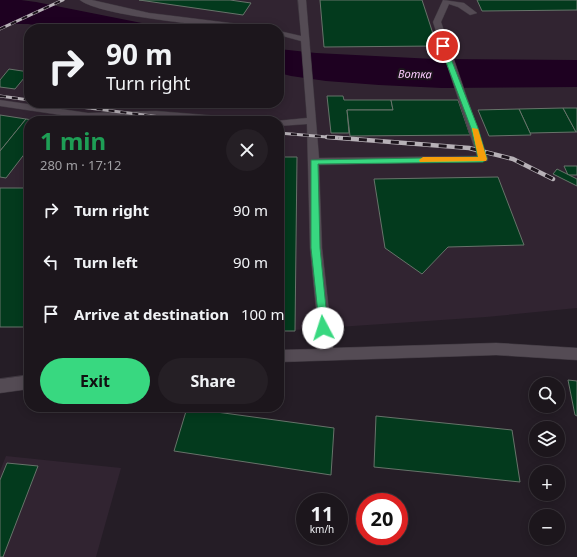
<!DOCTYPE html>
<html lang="en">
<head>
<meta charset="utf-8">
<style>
	body { margin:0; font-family:"Noto Sans",sans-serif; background:#251f25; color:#f1f3f6; height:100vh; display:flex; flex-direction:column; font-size:15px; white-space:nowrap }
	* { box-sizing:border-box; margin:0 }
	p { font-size:13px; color:#a09fa3 }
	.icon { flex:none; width:22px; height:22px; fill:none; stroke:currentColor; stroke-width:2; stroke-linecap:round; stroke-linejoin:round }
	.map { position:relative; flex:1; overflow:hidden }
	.details { position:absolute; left:24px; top:116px; width:260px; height:296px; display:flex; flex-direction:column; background:#1c161c; border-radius:16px; box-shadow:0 2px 10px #0003,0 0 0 1px #3a353b }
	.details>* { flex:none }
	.top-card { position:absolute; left:24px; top:24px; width:260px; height:84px; border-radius:16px; box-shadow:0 2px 10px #0003,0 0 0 1px #3a353b; background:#1c161c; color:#f1f3f6; overflow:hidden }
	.controls { position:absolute; left:529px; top:377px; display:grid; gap:8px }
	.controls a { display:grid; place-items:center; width:36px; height:36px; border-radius:50%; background:#1c161c; box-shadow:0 2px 10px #0003,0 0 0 1px #3a353b; font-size:20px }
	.speed { position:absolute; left:296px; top:493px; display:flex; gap:8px; font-size:20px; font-weight:700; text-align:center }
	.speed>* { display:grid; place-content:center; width:52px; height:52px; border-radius:50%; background:#1c161c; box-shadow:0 2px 10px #0003,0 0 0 1px #3a353b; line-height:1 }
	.speed small { font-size:10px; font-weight:400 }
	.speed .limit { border:6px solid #d22; background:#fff; color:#111 }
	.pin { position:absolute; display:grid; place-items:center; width:34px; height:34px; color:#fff; margin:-17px; border:2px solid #fff; border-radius:50%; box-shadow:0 1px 4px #0007 }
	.me { position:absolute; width:44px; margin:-22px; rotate:355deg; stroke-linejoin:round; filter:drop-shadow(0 0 3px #0008) }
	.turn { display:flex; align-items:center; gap:14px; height:84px; padding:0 16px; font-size:18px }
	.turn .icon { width:52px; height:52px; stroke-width:2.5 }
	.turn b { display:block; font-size:28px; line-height:34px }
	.round { display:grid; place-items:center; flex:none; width:42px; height:42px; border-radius:21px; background:#251f25 }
	.head { display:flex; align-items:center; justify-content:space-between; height:68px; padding:0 16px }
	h1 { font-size:24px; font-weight:700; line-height:30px; color:#1e9e55 }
	.primary-button { display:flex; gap:8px; margin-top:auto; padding:8px 16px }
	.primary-button a { flex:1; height:46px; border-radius:24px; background:#38d880; color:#111; font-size:16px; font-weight:700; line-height:46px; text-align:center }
	.primary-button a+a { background:#251f25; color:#f1f3f6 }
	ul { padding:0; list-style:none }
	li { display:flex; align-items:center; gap:12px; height:52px; padding:0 16px }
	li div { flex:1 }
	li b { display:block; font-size:15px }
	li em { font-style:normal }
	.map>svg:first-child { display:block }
</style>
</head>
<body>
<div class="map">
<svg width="577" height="557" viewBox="0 0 577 557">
	<rect width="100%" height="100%" fill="#251d26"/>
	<g fill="#312431" fill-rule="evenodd">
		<path d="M0 0H577V308L486 317 279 331V121H29V327H0ZM29 29H279V103H29Z"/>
		<path d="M6 456 121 468 96 557H0V471Z"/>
	</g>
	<g fill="#1e0121">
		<path d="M0 0H21L36 2 172 29H60L28 24H11L0 28Z"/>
		<path d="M279 49 316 53 434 59 577 60V87L442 88 379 85 326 81 291 76 279 73Z"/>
	</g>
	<g fill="#033a1d" stroke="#67736a">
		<path d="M139 0H230L251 3 243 15Z"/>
		<path d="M320 0H422L437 46 324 47Z"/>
		<path d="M477 0H577V10L482 11Z"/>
		<path d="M9 69 29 72 15 89 0 87V80Z"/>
		<path d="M327 96H343L344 100H391L393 110H347L349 133H331Z"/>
		<path d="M391 100H458L470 135 350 136 347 110H393Z"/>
		<path d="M563 108 576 132 530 133 519 109Z"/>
		<path d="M563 108H577V132H576Z"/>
		<path d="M519 109 531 135 489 136 478 110Z"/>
		<path d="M0 115 26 119 0 151Z"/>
		<path d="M26 119 38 121H29V148L6 178 0 177V151Z"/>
		<path d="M279 157H297L295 331H279Z"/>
		<path d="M564 166H577V175H568Z"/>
		<path d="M557 169 577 179V186L553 174Z"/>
		<path d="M498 177 524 245 448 247 422 274 385 248 374 179Z"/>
		<rect x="0" y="188" width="29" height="139"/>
		<path d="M568 380 577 381V416L575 415Z"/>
		<path d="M187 408 334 428 331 475 174 451Z"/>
		<path d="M376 416 512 430 520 482 374 467Z"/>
		<path d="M7 463 38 466 3 557H0V480Z"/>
	</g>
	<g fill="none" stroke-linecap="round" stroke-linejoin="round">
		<defs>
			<g id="minor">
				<path d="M80 0H92L149 13 238 24 260 27 264 29C233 29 100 17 80 0Z"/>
				<path d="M298 0H306L319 158 477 156 433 22 443 0 464 3 477 13 470 15 458 7 449 4 441 22 488 159 487 161 319 165 322 248 333 348 496 343 577 348V360L496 355 279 362V350L320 349 310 248 307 124 279 126V121H276L307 118 301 41 279 35V31L301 36Z"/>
				<path d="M0 100 88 113 156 111 242 118 247 121H205L156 117 88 119 0 106Z"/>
				<path d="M29 375V389L0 393V379Z"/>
			</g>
		</defs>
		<use href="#minor" stroke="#3f3840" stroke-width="1"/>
		<use href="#minor" fill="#544b54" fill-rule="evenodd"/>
		<defs>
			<g id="rail-far1">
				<path d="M0 29 63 0"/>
				<path d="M0 96 29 100"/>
				<path d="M49 103 192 121"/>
				<path d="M279 133 339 138"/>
			</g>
			<path id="rail" d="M327 137 469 148 513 159 553 179"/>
		</defs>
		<use href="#rail-far1" stroke="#b7b1b7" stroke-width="3"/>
		<use href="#rail" stroke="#b7b1b7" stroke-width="4.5"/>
		<use href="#rail-far1" stroke="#1c141c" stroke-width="2" stroke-dasharray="6" stroke-linecap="butt"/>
		<use href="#rail" stroke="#1c141c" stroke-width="3" stroke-dasharray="8" stroke-linecap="butt"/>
	</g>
	<path fill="#38d880" stroke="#248c53" d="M443 44 446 46 478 128 487 159 483 162 318 164 320 248 328 328 327 332H320L311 248V160L478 157 471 128 440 46Z"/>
	<path fill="#f59e0b" d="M472 128 478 129 487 159 486 161 420 162 419 160 423 157H478Z"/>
	<g text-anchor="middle" stroke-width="4" stroke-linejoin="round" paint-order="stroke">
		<g font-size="11" font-style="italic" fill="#fdcdff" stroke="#1c141c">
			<text transform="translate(415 74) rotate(1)" y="4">Вотка</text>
		</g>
	</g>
</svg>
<div class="controls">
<a><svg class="icon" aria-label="search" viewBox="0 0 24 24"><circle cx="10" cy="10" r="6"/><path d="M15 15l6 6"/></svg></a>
<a><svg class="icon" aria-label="layers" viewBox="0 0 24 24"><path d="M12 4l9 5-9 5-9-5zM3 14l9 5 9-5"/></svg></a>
<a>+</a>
<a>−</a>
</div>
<div class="speed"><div>11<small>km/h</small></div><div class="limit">20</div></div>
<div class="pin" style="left:443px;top:46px;background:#d93025"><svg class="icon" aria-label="arrive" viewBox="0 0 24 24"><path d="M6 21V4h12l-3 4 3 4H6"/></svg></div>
<svg class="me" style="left:323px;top:328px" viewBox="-20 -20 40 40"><circle r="19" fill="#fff"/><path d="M0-13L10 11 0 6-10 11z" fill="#38d880"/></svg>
<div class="top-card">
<div class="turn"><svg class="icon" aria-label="right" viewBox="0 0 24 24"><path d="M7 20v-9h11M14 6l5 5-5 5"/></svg><div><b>90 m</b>Turn right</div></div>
</div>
<section class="details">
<div class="head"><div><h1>1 min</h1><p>280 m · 17:12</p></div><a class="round"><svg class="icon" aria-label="close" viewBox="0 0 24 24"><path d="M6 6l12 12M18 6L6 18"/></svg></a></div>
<ul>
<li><svg class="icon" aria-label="right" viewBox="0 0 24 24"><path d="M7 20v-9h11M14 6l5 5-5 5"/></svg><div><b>Turn right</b></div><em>90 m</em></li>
<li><svg class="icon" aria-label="left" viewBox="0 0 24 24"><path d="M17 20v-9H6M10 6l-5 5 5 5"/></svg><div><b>Turn left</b></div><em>90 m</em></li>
<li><svg class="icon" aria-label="arrive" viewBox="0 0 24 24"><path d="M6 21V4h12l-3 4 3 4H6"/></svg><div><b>Arrive at destination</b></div><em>100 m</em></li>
</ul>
<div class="primary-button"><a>Exit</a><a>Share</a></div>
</section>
</div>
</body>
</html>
